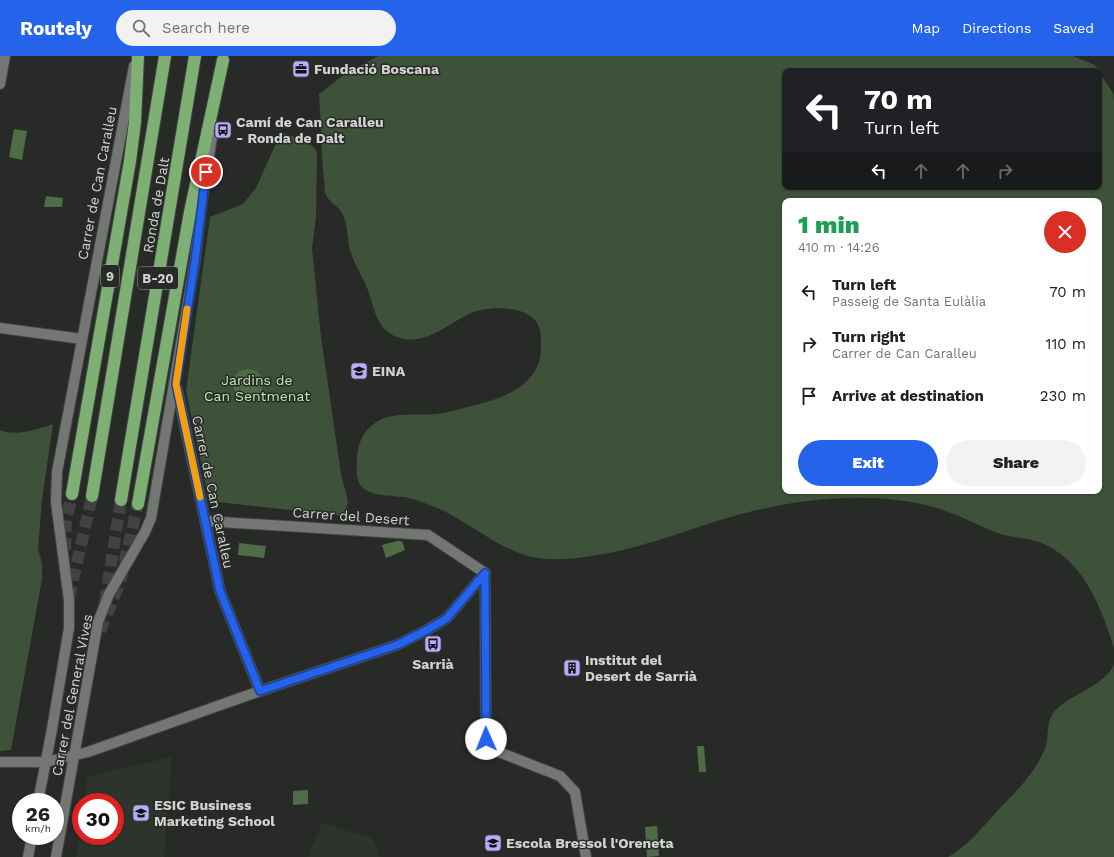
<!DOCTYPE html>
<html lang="en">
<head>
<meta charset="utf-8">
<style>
	body { margin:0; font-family:"Work Sans",sans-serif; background:#f2f2f2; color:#202124; height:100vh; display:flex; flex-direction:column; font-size:15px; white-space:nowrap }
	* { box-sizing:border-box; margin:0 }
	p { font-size:13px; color:#757577 }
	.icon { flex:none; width:22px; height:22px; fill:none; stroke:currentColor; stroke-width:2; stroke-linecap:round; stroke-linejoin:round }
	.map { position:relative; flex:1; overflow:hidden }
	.drawer { position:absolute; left:782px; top:142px; width:320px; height:296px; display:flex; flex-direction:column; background:#fff; border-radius:8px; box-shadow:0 1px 3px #0004 }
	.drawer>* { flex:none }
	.hud { position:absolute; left:782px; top:12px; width:320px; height:122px; border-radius:8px; box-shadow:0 1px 3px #0004; background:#202124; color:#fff; overflow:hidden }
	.speed { position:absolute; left:12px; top:737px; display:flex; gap:8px; font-size:20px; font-weight:700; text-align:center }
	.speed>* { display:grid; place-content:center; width:52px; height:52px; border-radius:50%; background:#fff; box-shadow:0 1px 3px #0004; line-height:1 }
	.speed small { font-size:10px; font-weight:400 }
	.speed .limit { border:6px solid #d22; background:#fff; color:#111 }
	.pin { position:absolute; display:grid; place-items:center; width:34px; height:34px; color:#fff; margin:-17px; border:2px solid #fff; border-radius:50%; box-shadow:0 1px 4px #0007 }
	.me { position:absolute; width:44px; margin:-22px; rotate:359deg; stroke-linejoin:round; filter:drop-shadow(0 0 3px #0008) }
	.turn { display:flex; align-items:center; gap:14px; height:84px; padding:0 16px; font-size:18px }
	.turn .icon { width:52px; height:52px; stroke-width:2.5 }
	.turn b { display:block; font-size:28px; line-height:34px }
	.lanes { display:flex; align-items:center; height:38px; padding:0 16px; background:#0003; justify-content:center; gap:20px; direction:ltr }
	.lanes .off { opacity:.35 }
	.round { display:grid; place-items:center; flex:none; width:42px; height:42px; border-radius:21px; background:#f2f2f2 }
	.headline { display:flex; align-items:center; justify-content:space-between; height:68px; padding:0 16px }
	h1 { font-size:24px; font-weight:800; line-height:30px; color:#1e9e55 }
	.cta { display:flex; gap:8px; margin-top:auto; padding:8px 16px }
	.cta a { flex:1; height:46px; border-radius:24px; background:#2563eb; color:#fff; font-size:16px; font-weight:800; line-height:46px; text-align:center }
	.cta a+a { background:#f2f2f2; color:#202124 }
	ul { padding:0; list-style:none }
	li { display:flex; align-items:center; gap:12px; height:52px; padding:0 16px }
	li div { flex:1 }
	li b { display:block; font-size:15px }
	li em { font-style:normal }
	header { display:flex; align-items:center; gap:24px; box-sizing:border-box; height:56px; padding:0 20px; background:#2563eb; color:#fff }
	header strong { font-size:19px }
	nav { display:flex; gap:22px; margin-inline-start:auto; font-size:14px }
	.search { width:280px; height:36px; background:#f2f2f2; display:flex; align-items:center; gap:10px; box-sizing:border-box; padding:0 14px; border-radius:22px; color:#757577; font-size:15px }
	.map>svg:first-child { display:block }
</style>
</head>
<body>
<header>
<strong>Routely</strong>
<div class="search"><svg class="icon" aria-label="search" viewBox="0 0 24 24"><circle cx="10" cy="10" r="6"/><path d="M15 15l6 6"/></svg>Search here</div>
<nav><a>Map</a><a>Directions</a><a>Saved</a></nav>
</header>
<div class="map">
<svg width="1114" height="801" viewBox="0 0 1114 801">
	<rect width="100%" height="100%" fill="#272a27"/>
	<g fill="#2e342c">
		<path d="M172 701 164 801H76L81 767V780H115V746H84L87 721Z"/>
		<path d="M322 767 373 783 380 801H308Z"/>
	</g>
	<g fill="#3d5238" fill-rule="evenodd">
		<path d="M378 0H1073L1095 9 1099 15H785V131H1099V16L1113 37 1114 44V592C1102 554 1086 510 1048 490 1031 481 1012 483 995 476 975 468 957 458 937 452 867 432 782 444 714 466 661 483 604 505 547 503 505 501 473 467 435 451 428 449 421 445 413 443 398 438 372 443 361 430 355 423 357 408 357 400 358 387 364 374 375 367 392 355 417 360 436 358 447 357 457 354 467 351 498 344 539 332 541 294 541 284 542 272 535 264 521 249 486 250 469 258 446 269 424 291 397 281 377 273 375 255 369 237 364 222 354 209 350 194 347 183 348 167 342 157 338 150 329 146 326 139 324 135 325 129 324 124 321 95 321 67 319 38L345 18ZM785 145H1099V435H785Z"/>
		<path d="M281 76 308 86 317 95 316 161 312 192 321 281 331 349 341 418 348 445 345 460 209 445 186 335 210 161 243 148 256 132Z"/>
		<path d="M53 368 42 444 38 492 42 508V523L11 694 0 695V374C15 381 38 373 53 368Z"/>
		<path d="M1114 608V801H948C971 788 985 767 1003 749 1019 733 1036 714 1045 693 1049 682 1046 667 1053 657 1068 638 1106 630 1114 608Z"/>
	</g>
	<g fill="#4e6d47">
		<path d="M14 73 27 75 22 104 9 101Z"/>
		<path d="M46 140 63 142 62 151H44Z"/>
		<circle cx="248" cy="328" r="15"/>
		<path d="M397 485H402L405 494 386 502 382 489Z"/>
		<path d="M239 487 266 490 264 502 238 499Z"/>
		<path d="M697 690H704L706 716H699Z"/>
		<path d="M308 734V748L293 749V735Z"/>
		<path d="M657 770 659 800 647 801 645 771Z"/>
	</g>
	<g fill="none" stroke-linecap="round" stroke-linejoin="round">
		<g stroke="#404340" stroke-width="12" stroke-dasharray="12 6" stroke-linecap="butt">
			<path d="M65 494 66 465 72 438"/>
			<path d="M69 542 92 440"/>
			<path d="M105 546 121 444"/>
			<path d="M100 575 120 526 138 448"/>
		</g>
		<defs>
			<g id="minor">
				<path d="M0 28 5 0"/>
				<path d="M0 272 82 283"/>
				<path d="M177 333 220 535 260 635"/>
				<path d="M205 465 428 479 485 517"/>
				<path d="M485 517 486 691 560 720 575 736 586 801"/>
				<path d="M0 706H46L88 696 260 635 397 589 427 574 447 562 485 517"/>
				<path d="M38 746 52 673 69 572V544L56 446 57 416 134 10"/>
				<path d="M28 801 32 780"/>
				<path d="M56 801 98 566 109 538 145 476 151 462 195 205 202 145 212 81"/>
			</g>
			<g id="highway">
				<path d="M72 438 130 105 135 66 138 0"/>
				<path d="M92 440 165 0"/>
				<path d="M121 444 195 0"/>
				<path d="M138 448 190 156 223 4"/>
			</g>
		</defs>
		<use href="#minor" stroke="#424542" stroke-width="12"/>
		<use href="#highway" stroke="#424542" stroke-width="14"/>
		<use href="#minor" stroke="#737672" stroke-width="10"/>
		<use href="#highway" stroke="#7eb073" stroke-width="12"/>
	</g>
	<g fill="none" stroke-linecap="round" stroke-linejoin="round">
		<defs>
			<path id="route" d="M206 116 195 205 176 328 220 535 260 635 397 589 427 574 447 562 485 517 486 683"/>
		</defs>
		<use href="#route" stroke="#184099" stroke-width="10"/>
		<use href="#route" stroke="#2563eb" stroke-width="7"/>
		<path stroke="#f59e0b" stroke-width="7" d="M187 253 176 328 200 441"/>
	</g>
	<defs>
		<symbol id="office-square" viewBox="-11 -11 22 22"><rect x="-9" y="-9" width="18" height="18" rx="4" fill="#b6acf8" stroke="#272a27"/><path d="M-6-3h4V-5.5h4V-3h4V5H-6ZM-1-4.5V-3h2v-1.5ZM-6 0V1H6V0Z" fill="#111"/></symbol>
		<symbol id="bus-square" viewBox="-11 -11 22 22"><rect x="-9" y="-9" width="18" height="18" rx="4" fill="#b6acf8" stroke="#272a27"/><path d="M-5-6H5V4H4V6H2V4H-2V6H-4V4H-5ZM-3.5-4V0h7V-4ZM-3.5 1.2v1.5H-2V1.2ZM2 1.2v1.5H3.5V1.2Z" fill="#111"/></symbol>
		<symbol id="university-square" viewBox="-11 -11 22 22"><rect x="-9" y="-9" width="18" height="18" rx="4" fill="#b6acf8" stroke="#272a27"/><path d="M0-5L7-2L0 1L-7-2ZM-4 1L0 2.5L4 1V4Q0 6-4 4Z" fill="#111"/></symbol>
		<symbol id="building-square" viewBox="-11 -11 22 22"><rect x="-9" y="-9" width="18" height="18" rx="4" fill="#b6acf8" stroke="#272a27"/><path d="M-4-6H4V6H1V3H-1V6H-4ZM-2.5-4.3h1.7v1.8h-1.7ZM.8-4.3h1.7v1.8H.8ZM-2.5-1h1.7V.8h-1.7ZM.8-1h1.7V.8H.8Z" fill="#111"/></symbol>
		<symbol id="school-square" viewBox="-11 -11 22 22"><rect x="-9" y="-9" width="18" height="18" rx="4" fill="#b6acf8" stroke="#272a27"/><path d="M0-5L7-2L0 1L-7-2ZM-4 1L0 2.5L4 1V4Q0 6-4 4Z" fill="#111"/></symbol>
	</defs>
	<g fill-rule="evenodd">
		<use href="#office-square" x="291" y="3" width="20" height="20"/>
		<use href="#bus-square" x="213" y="64" width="20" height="20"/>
		<use href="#university-square" x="349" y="305" width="20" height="20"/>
		<use href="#bus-square" x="423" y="578" width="20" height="20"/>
		<use href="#building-square" x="562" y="602" width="20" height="20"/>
		<use href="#university-square" x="131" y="747" width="20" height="20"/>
		<use href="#school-square" x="483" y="777" width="20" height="20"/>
	</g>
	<g text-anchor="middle" stroke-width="3" stroke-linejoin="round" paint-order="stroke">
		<g fill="#272a27" stroke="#9ea09e" stroke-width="1">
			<rect x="101" y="209" width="18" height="22" rx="3"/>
			<rect x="138" y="211" width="40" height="22" rx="3"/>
		</g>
		<g font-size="13" font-weight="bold" fill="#d1d3d1">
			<text x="110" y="225">9</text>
			<text x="158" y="227">B-20</text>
		</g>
		<g font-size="14" font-weight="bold" fill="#d1d3d1" stroke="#272a27" text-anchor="start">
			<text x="314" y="18">Fundació Boscana</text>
			<text x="236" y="71">Camí de Can Caralleu<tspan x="236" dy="16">- Ronda de Dalt</tspan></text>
			<text x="372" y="320">EINA</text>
			<text x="585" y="609">Institut del<tspan x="585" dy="16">Desert de Sarrià</tspan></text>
			<text x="433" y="613" text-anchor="middle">Sarrià</text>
			<text x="154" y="754">ESIC Business<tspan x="154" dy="16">Marketing School</tspan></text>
			<text x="506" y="792">Escola Bressol l'Oreneta</text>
		</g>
		<g font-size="14" fill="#d1d3d1" stroke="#272a27">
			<text transform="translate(97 127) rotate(-79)" y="5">Carrer de Can Caralleu</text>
			<text transform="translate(156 149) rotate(-80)" y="5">Ronda de Dalt</text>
			<text transform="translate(213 436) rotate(78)" y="5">Carrer de Can Caralleu</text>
			<text transform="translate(351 460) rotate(4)" y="5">Carrer del Desert</text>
			<text transform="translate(72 639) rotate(-79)" y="5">Carrer del General Vives</text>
		</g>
		<g font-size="14" fill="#b9ecad" stroke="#272a27">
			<text x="257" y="329">Jardins de<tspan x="257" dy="16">Can Sentmenat</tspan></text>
		</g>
	</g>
</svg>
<div class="speed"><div>26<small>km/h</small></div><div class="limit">30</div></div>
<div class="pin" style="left:206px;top:116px;background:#d93025"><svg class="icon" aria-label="arrive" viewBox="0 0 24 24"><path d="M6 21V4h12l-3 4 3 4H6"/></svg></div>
<svg class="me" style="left:486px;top:683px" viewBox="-20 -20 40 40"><circle r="19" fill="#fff"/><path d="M0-13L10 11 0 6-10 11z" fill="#2563eb"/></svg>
<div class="hud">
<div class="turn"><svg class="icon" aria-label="left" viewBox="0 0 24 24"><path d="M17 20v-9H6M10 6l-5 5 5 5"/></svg><div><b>70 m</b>Turn left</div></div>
<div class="lanes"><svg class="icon" aria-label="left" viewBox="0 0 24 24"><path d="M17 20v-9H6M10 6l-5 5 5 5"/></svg><svg class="icon off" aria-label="ahead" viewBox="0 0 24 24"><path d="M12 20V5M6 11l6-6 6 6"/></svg><svg class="icon off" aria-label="ahead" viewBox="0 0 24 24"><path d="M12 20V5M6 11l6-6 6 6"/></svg><svg class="icon off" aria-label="right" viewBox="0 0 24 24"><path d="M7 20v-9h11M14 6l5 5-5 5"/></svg></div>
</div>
<section class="drawer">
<div class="headline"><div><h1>1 min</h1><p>410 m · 14:26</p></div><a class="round" style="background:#d93025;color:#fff"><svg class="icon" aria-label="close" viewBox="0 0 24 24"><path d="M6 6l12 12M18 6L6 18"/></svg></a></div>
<ul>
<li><svg class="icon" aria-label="left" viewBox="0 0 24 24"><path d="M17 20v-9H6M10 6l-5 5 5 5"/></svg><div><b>Turn left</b><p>Passeig de Santa Eulàlia</p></div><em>70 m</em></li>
<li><svg class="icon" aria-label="right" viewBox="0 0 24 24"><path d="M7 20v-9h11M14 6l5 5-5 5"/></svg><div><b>Turn right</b><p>Carrer de Can Caralleu</p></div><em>110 m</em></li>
<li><svg class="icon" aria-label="arrive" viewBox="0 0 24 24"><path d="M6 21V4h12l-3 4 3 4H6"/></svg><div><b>Arrive at destination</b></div><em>230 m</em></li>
</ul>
<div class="cta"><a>Exit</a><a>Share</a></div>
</section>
</div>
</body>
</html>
